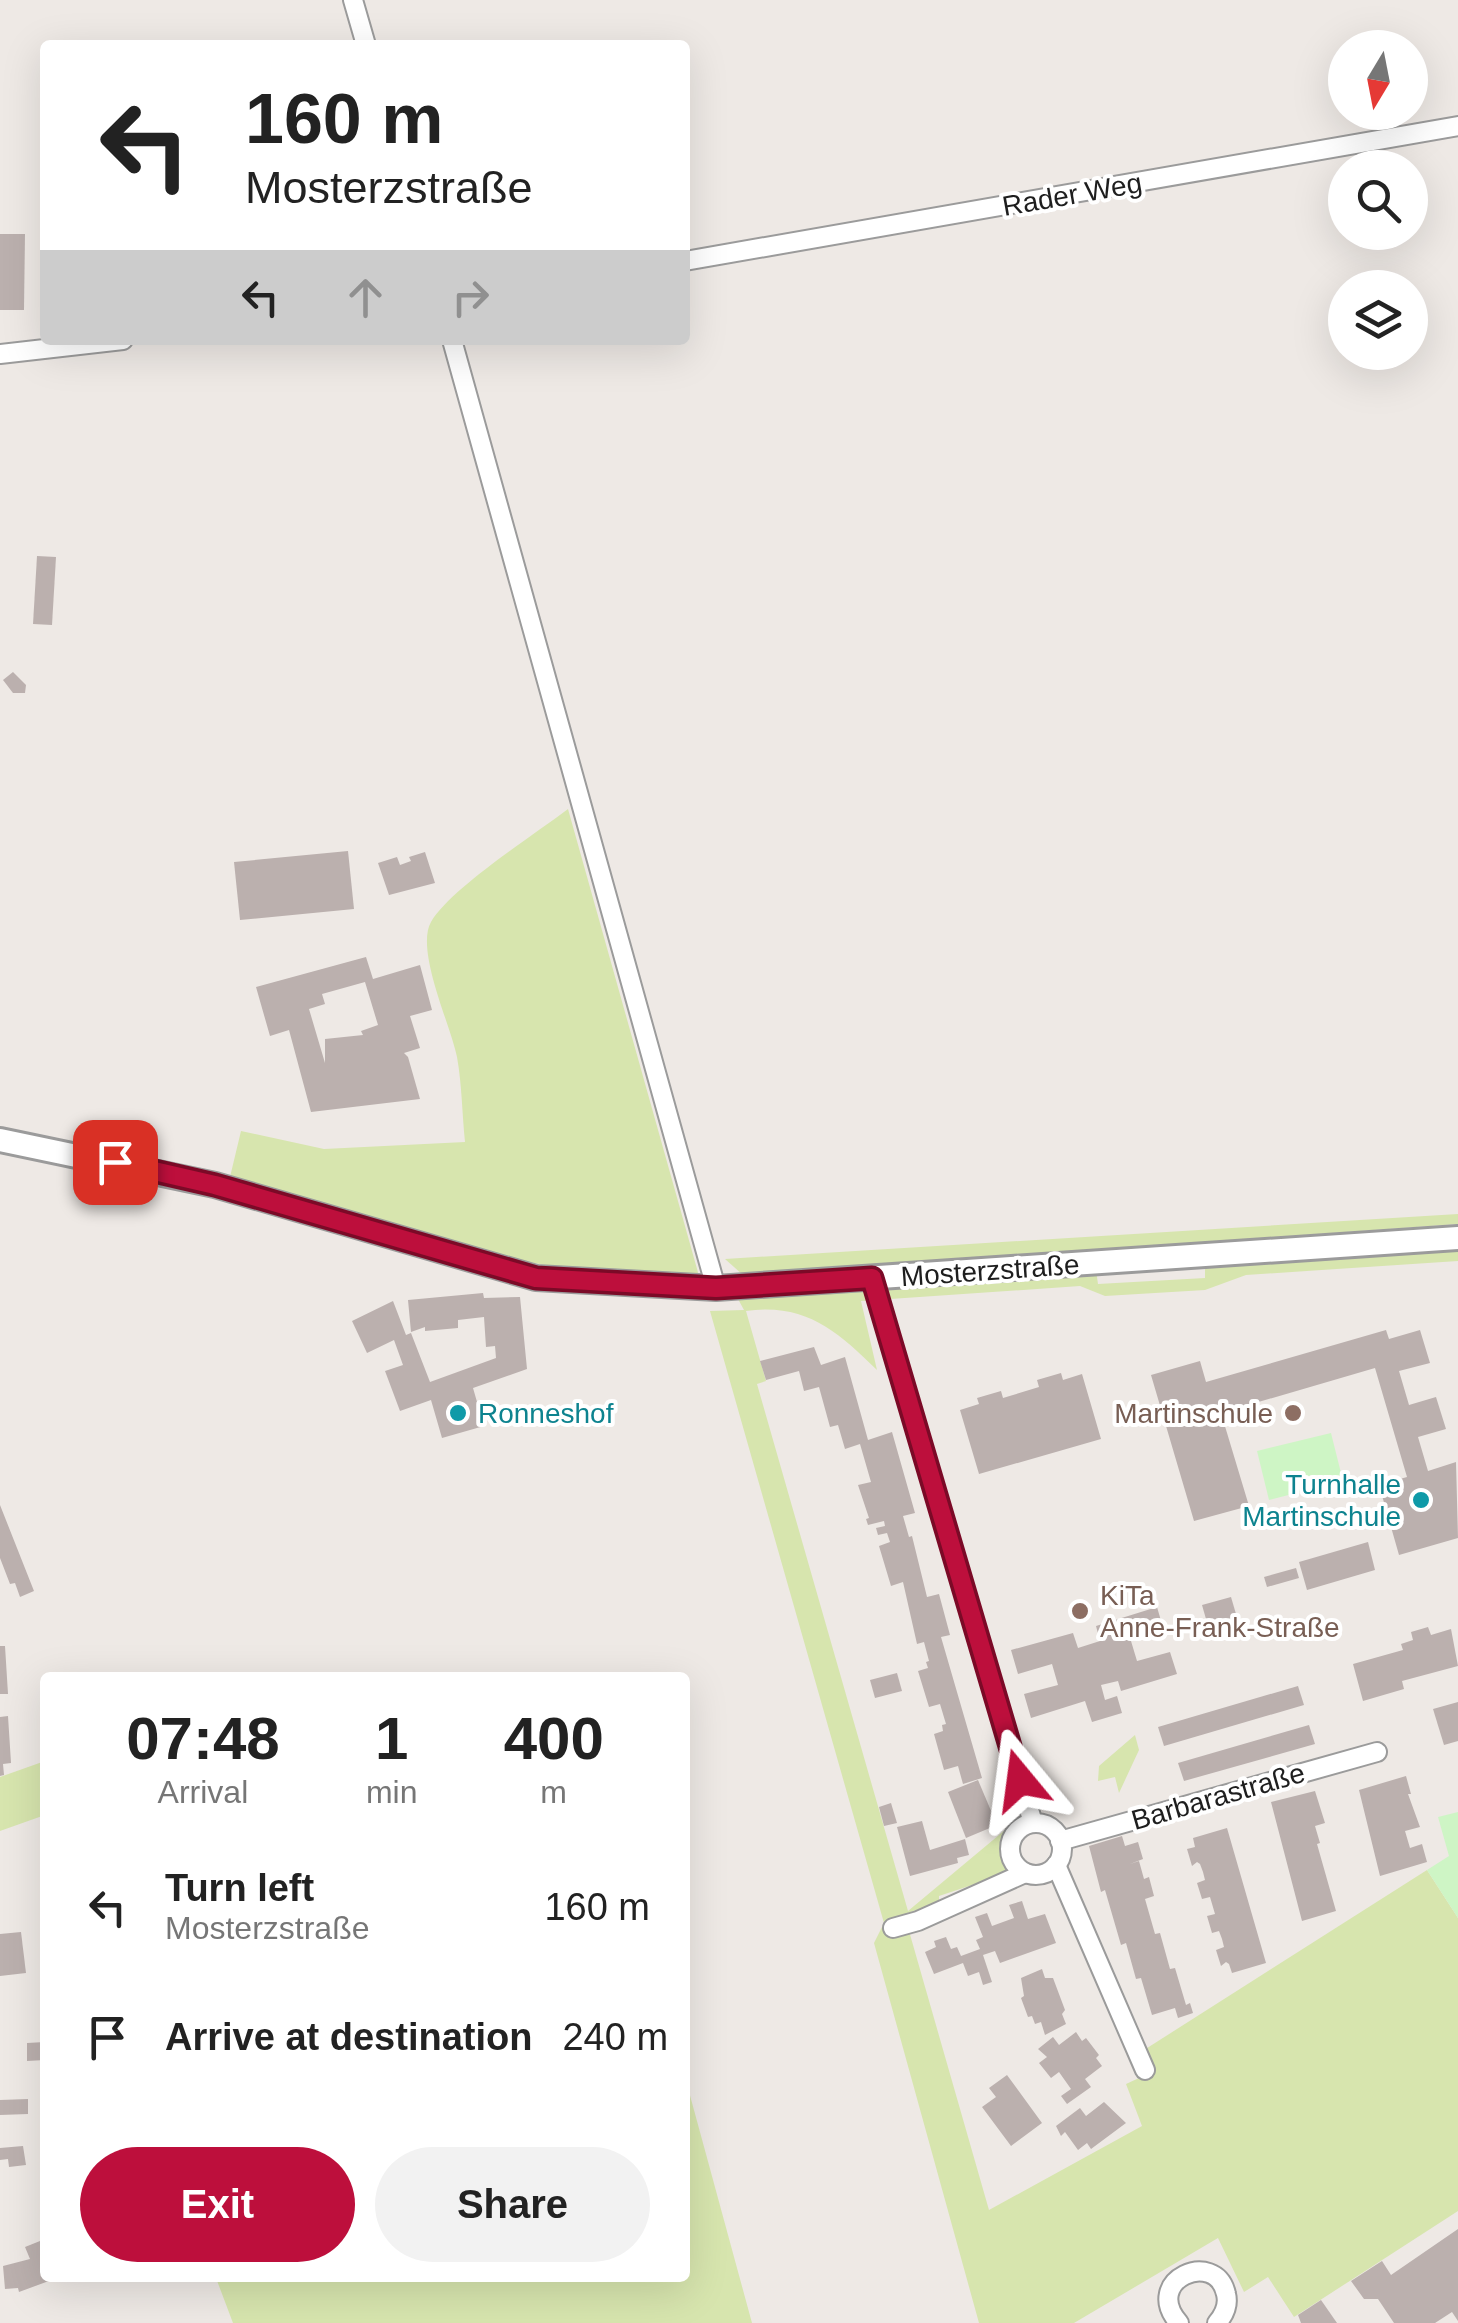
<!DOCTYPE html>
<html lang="en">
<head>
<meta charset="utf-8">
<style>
	body { margin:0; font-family:Helvetica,sans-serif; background:#f2f2f2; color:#222; height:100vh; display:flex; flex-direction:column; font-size:38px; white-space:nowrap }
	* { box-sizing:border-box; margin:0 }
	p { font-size:32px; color:#767676 }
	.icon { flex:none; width:55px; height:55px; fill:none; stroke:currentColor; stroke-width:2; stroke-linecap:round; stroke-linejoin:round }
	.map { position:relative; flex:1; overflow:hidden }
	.side { position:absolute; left:40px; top:1672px; width:650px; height:610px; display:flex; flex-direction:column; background:#fff; border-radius:10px; box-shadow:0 10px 40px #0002 }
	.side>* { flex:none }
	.banner { position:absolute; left:40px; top:40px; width:650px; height:305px; border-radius:10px; box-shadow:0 10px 40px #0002; background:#fff; color:#222; overflow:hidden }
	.needle { width:65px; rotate:190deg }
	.buttons { position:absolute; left:1328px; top:30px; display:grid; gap:20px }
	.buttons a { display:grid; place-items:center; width:100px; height:100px; border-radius:50%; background:#fff; box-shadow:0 10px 40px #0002; font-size:50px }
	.pin { position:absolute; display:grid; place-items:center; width:85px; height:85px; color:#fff; margin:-42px; border-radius:20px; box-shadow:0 5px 15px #0006 }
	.me { position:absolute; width:110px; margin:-55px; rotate:344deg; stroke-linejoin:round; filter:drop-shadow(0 0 8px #0008) }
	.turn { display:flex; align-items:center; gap:35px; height:210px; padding:0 40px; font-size:45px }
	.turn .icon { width:130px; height:130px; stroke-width:2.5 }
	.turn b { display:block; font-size:70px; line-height:85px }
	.lanes { display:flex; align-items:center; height:95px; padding:0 40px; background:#0003; justify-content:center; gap:50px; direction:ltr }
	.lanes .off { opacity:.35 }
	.eta { display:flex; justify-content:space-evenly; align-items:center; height:170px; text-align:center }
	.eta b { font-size:60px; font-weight:700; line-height:70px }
	.cta { display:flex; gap:20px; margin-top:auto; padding:20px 40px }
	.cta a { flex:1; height:115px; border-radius:60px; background:#bd0f3c; color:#fff; font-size:40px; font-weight:700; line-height:115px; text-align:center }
	.cta a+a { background:#f2f2f2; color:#222 }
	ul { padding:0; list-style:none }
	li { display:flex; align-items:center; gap:30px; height:130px; padding:0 40px }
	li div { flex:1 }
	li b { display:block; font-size:38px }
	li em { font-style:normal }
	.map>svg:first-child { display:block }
</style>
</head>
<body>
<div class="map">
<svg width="1458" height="2323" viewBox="0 0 1458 2323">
	<rect width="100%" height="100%" fill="#eee9e5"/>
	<g fill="#d7e5ae">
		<path d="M568 809 699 1276 570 1270 514 1259 230 1177 241 1131 324 1149 465 1142C462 1114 462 1085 457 1057 451 1026 415 950 431 922 451 888 534 835 568 809Z"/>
		<path d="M1458 1214V1224L743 1275 725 1259Z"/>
		<path d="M1458 1248V1261L1246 1275 1205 1290 1105 1296 1080 1286 861 1301 877 1370C836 1330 805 1303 746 1311L766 1381 757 1384 908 1911 1011 1825 1004 1853 1008 1866 1006 1877 994 1884 990 1879 939 1896V1902L908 1913 909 1931 989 2210 1142 2126 1126 2084 1152 2072 1144 2050 1427 1870 1458 1918V2211L1294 2317 1268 2277 1244 2292 1218 2238 1074 2323H979L874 1943 884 1923 710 1311 744 1310 738 1299 1096 1270 1098 1284 1205 1278V1262Z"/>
		<path d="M1135 1735 1139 1750 1119 1793 1115 1777 1098 1781 1099 1766Z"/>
		<path d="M45 1761V1815L0 1831V1777Z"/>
		<path d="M685 2077 752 2323H233L216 2278H685Z"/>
	</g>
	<g fill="#cef5c5">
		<path d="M1331 1433 1343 1481 1269 1500 1257 1451Z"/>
		<path d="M1458 1812V1918L1427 1870 1449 1856 1438 1817Z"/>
	</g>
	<g fill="#bbb0ae" fill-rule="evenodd">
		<path d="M0 234H25L24 310H0Z"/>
		<path d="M37 556 56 557 52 625 33 624Z"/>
		<path d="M13 672 26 685 25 693H13L3 680Z"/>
		<path d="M348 851 354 909 240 920 234 862Z"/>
		<path d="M425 852 435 883 389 895 378 863 397 857 400 865 411 861 409 857Z"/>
		<path d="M366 957 373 979 420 965 432 1010 410 1016 420 1048 404 1053 408 1057 420 1099 311 1112 289 1030 270 1036 256 987ZM365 982 378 1025 361 1031 363 1035 325 1039V1063L309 1009 325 1004 322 994Z"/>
		<path d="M483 1293 484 1298 520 1297 527 1369 473 1388 484 1426 442 1438 431 1400 400 1411 385 1371 403 1365 394 1340 367 1353 352 1321 393 1301 406 1335 411 1333 430 1382 496 1358 495 1346 486 1347 484 1317 458 1320V1328L425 1331V1327L411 1332 408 1300Z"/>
		<path d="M1386 1330 1389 1339 1420 1330 1430 1363 1399 1371 1409 1405 1436 1397 1446 1429 1418 1437 1428 1471 1456 1462 1458 1538 1399 1555 1379 1485 1407 1477 1375 1368 1221 1413 1249 1506 1194 1521 1151 1375 1200 1361 1206 1382Z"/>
		<path d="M814 1347 821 1365 845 1357 868 1440 892 1432 915 1513 903 1516 909 1537 912 1536 927 1597 939 1594 950 1635 941 1637 982 1778 963 1784 958 1766 944 1770 934 1734 943 1731 942 1725 946 1724 940 1704 929 1707 918 1671 928 1668 926 1662 929 1661 924 1642 917 1644 903 1582 891 1586 879 1546 890 1542 887 1533 878 1535 876 1528 885 1526 884 1521 868 1525 866 1519 869 1518 858 1485 871 1482 860 1444 845 1449 838 1425 830 1427 819 1387 804 1391 799 1371 766 1380 760 1361Z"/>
		<path d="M1061 1373 1063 1380 1082 1374 1101 1439 979 1474 960 1410 979 1404 977 1398 1001 1391 1003 1398 1039 1387 1037 1380Z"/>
		<path d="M0 1505 34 1591 20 1597 15 1583 10 1584 0 1558Z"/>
		<path d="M1368 1542 1375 1570 1307 1590 1299 1562Z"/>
		<path d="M1296 1568 1299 1578 1267 1587 1264 1577Z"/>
		<path d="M1231 1597 1241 1631 1212 1640 1202 1605Z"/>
		<path d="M1157 1607 1164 1631 1131 1641 1137 1661 1170 1652 1177 1674 1121 1691 1118 1681 1101 1685 1105 1700 1117 1696 1122 1713 1092 1722 1085 1701 1031 1718 1024 1694 1058 1685 1052 1664 1018 1674 1011 1650 1073 1633 1078 1648 1100 1641 1096 1626Z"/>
		<path d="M1428 1627 1431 1635 1451 1629 1458 1666 1402 1681 1404 1689 1363 1701 1353 1664 1403 1650 1401 1644 1413 1640 1411 1632Z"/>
		<path d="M0 1646H5L8 1694H0Z"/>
		<path d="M897 1673 902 1691 875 1698 870 1680Z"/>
		<path d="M1298 1686 1304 1705 1164 1746 1158 1727Z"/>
		<path d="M1458 1702V1741L1444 1745 1433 1709Z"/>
		<path d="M8 1716 11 1763 3 1764 4 1775 0 1776V1717Z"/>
		<path d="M1309 1725 1315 1744 1184 1781 1178 1763Z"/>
		<path d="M1406 1776 1411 1794H1408L1420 1827 1405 1831 1410 1848 1422 1844 1427 1862 1380 1876 1359 1790Z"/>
		<path d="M978 1780 997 1825 966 1838 948 1792Z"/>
		<path d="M1315 1791 1325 1823 1315 1826 1320 1843 1317 1844 1336 1911 1302 1921 1271 1802Z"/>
		<path d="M891 1803 897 1823 884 1826 879 1807Z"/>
		<path d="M922 1821 930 1850 965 1839 969 1855 957 1858 958 1863 910 1876 897 1827Z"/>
		<path d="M1227 1828 1266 1963 1232 1973 1229 1964 1226 1962 1221 1966 1216 1950 1224 1947 1222 1939 1219 1931 1212 1933 1207 1916 1215 1914 1210 1897 1202 1899 1197 1883 1205 1880 1203 1872 1200 1864 1197 1862 1192 1866 1187 1849 1195 1847 1193 1838Z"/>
		<path d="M1122 1836 1125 1846 1138 1842 1143 1859 1130 1864 1139 1861 1144 1879 1149 1877 1154 1896 1145 1899 1155 1934 1160 1933 1170 1969 1175 1968 1186 2005 1190 2003 1193 2013 1178 2018 1175 2008 1152 2015 1141 1978 1136 1979 1126 1943 1121 1945 1105 1890 1101 1892 1089 1846Z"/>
		<path d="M1022 1901 1028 1919 1045 1914 1056 1943 1000 1963 995 1951 983 1955 992 1982 983 1985 979 1972 968 1976 963 1963 934 1974 925 1952 936 1947 934 1941 946 1937 951 1949 957 1947 961 1956 980 1949 976 1940 983 1937 975 1917 987 1913 992 1926 1014 1918 1009 1905Z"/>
		<path d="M21 1932 26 1973 0 1976V1934Z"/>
		<path d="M1042 1969 1045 1978H1053L1065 2010 1062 2014 1066 2024 1045 2035 1041 2022 1035 2024 1032 2016 1028 2017 1021 1998 1024 1996 1021 1978Z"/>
		<path d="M1076 2032 1082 2041 1086 2038 1099 2055 1096 2058 1102 2066 1085 2079 1091 2087 1067 2104 1061 2096 1071 2089 1059 2072 1051 2078 1039 2063 1047 2057 1038 2049 1053 2037 1059 2045Z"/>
		<path d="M45 2042V2060L27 2061V2043Z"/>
		<path d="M1007 2075 1042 2123 1011 2146 982 2107 996 2097 989 2088Z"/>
		<path d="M28 2099V2114L0 2115V2100Z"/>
		<path d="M1104 2102 1126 2123 1091 2149 1087 2143 1078 2150 1065 2132 1061 2136 1056 2126 1080 2108 1086 2116Z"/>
		<path d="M23 2146 26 2165 9 2167 8 2159 0 2160V2148Z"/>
		<path d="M1458 2229V2321L1452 2312 1435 2323H1394L1378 2299H1364L1351 2281 1382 2261 1391 2275Z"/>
		<path d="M45 2239V2278H57L19 2292 18 2288 5 2289 3 2266 30 2259 25 2247Z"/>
		<path d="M1321 2300 1337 2323H1301L1298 2315Z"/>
	</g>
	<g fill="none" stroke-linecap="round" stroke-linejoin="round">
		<defs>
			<g id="minor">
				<path d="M353 0 366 45"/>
				<path d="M685 261 1458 126"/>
				<path d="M452 340 716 1288"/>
				<path d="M0 354 123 340"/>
				<path d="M872 1279 1033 1823"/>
				<circle cx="1036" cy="1849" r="26"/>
				<path d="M1060 1841 1377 1752"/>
				<path d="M1056 1865 1145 2070"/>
				<path d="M893 1928 918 1921 1025 1873"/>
				<path d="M1179 2323C1141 2280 1216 2248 1226 2294 1229 2306 1224 2315 1217 2323"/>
			</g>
			<path id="tertiary" d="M0 1140 215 1185 536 1278 716 1288 1458 1238"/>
		</defs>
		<use href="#minor" stroke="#9b9b9b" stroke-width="22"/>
		<use href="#tertiary" stroke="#9b9b9b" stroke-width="28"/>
		<use href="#minor" stroke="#fff" stroke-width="18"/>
		<use href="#tertiary" stroke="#fff" stroke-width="22"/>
	</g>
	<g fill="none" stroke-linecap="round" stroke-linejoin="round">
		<defs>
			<path id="route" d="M115 1162 215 1185 536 1278 716 1288 872 1278 1020 1780"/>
		</defs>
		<use href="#route" stroke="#7b0a27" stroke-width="25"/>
		<use href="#route" stroke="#bd0f3c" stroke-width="18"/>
	</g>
	<g fill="#0f9aa8" stroke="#fff" stroke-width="4">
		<circle cx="458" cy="1413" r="10"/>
		<circle cx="1421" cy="1500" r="10"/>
	</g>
	<g fill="#8d6e63" stroke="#fff" stroke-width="4">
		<circle cx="1293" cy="1413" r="10"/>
		<circle cx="1080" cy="1611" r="10"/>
	</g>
	<g text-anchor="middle" stroke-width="8" stroke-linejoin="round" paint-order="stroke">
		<g font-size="28" fill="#1e1e1e" stroke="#fff">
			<text transform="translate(1072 194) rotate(-10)" y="10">Rader Weg</text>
			<text transform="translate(990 1270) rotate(-4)" y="10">Mosterzstraße</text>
			<text transform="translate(1218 1796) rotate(-16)" y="10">Barbarastraße</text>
		</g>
		<g font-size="28" fill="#0d838f" stroke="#fff" text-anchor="start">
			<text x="478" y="1423">Ronneshof</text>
			<text x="1401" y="1494" text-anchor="end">Turnhalle<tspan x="1401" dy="32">Martinschule</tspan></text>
		</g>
		<g font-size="28" fill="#785e54" stroke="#fff" text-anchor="end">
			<text x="1273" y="1423">Martinschule</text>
			<text x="1100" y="1605" text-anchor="start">KiTa<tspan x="1100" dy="32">Anne-Frank-Straße</tspan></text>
		</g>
	</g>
</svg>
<div class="buttons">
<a><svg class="needle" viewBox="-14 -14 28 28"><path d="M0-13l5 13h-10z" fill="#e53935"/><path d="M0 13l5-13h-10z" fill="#767676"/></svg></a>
<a><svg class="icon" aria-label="search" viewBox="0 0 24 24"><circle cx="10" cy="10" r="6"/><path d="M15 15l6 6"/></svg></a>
<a><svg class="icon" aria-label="layers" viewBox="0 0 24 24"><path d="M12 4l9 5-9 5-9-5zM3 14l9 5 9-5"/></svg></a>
</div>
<div class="pin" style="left:115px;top:1162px;background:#d93025"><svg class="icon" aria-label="arrive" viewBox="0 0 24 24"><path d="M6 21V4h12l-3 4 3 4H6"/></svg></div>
<svg class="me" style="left:1020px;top:1780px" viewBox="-20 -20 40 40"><path d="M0-17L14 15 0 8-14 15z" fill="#bd0f3c" stroke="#fff" stroke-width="4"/></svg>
<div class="banner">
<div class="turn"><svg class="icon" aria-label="left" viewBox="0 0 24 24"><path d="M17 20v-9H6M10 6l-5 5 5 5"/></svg><div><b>160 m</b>Mosterzstraße</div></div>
<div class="lanes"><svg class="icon" aria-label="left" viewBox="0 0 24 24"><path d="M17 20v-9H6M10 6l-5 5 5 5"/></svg><svg class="icon off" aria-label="ahead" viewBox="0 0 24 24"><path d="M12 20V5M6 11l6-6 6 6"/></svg><svg class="icon off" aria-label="right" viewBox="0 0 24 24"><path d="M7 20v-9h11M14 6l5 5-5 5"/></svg></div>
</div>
<section class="side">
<div class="eta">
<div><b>07:48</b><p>Arrival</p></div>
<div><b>1</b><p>min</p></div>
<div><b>400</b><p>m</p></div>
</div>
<ul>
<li><svg class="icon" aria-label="left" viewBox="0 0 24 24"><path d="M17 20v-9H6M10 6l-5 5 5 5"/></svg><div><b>Turn left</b><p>Mosterzstraße</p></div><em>160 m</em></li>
<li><svg class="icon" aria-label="arrive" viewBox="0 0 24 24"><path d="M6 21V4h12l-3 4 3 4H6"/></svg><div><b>Arrive at destination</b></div><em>240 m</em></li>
</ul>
<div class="cta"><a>Exit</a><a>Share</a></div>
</section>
</div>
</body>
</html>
